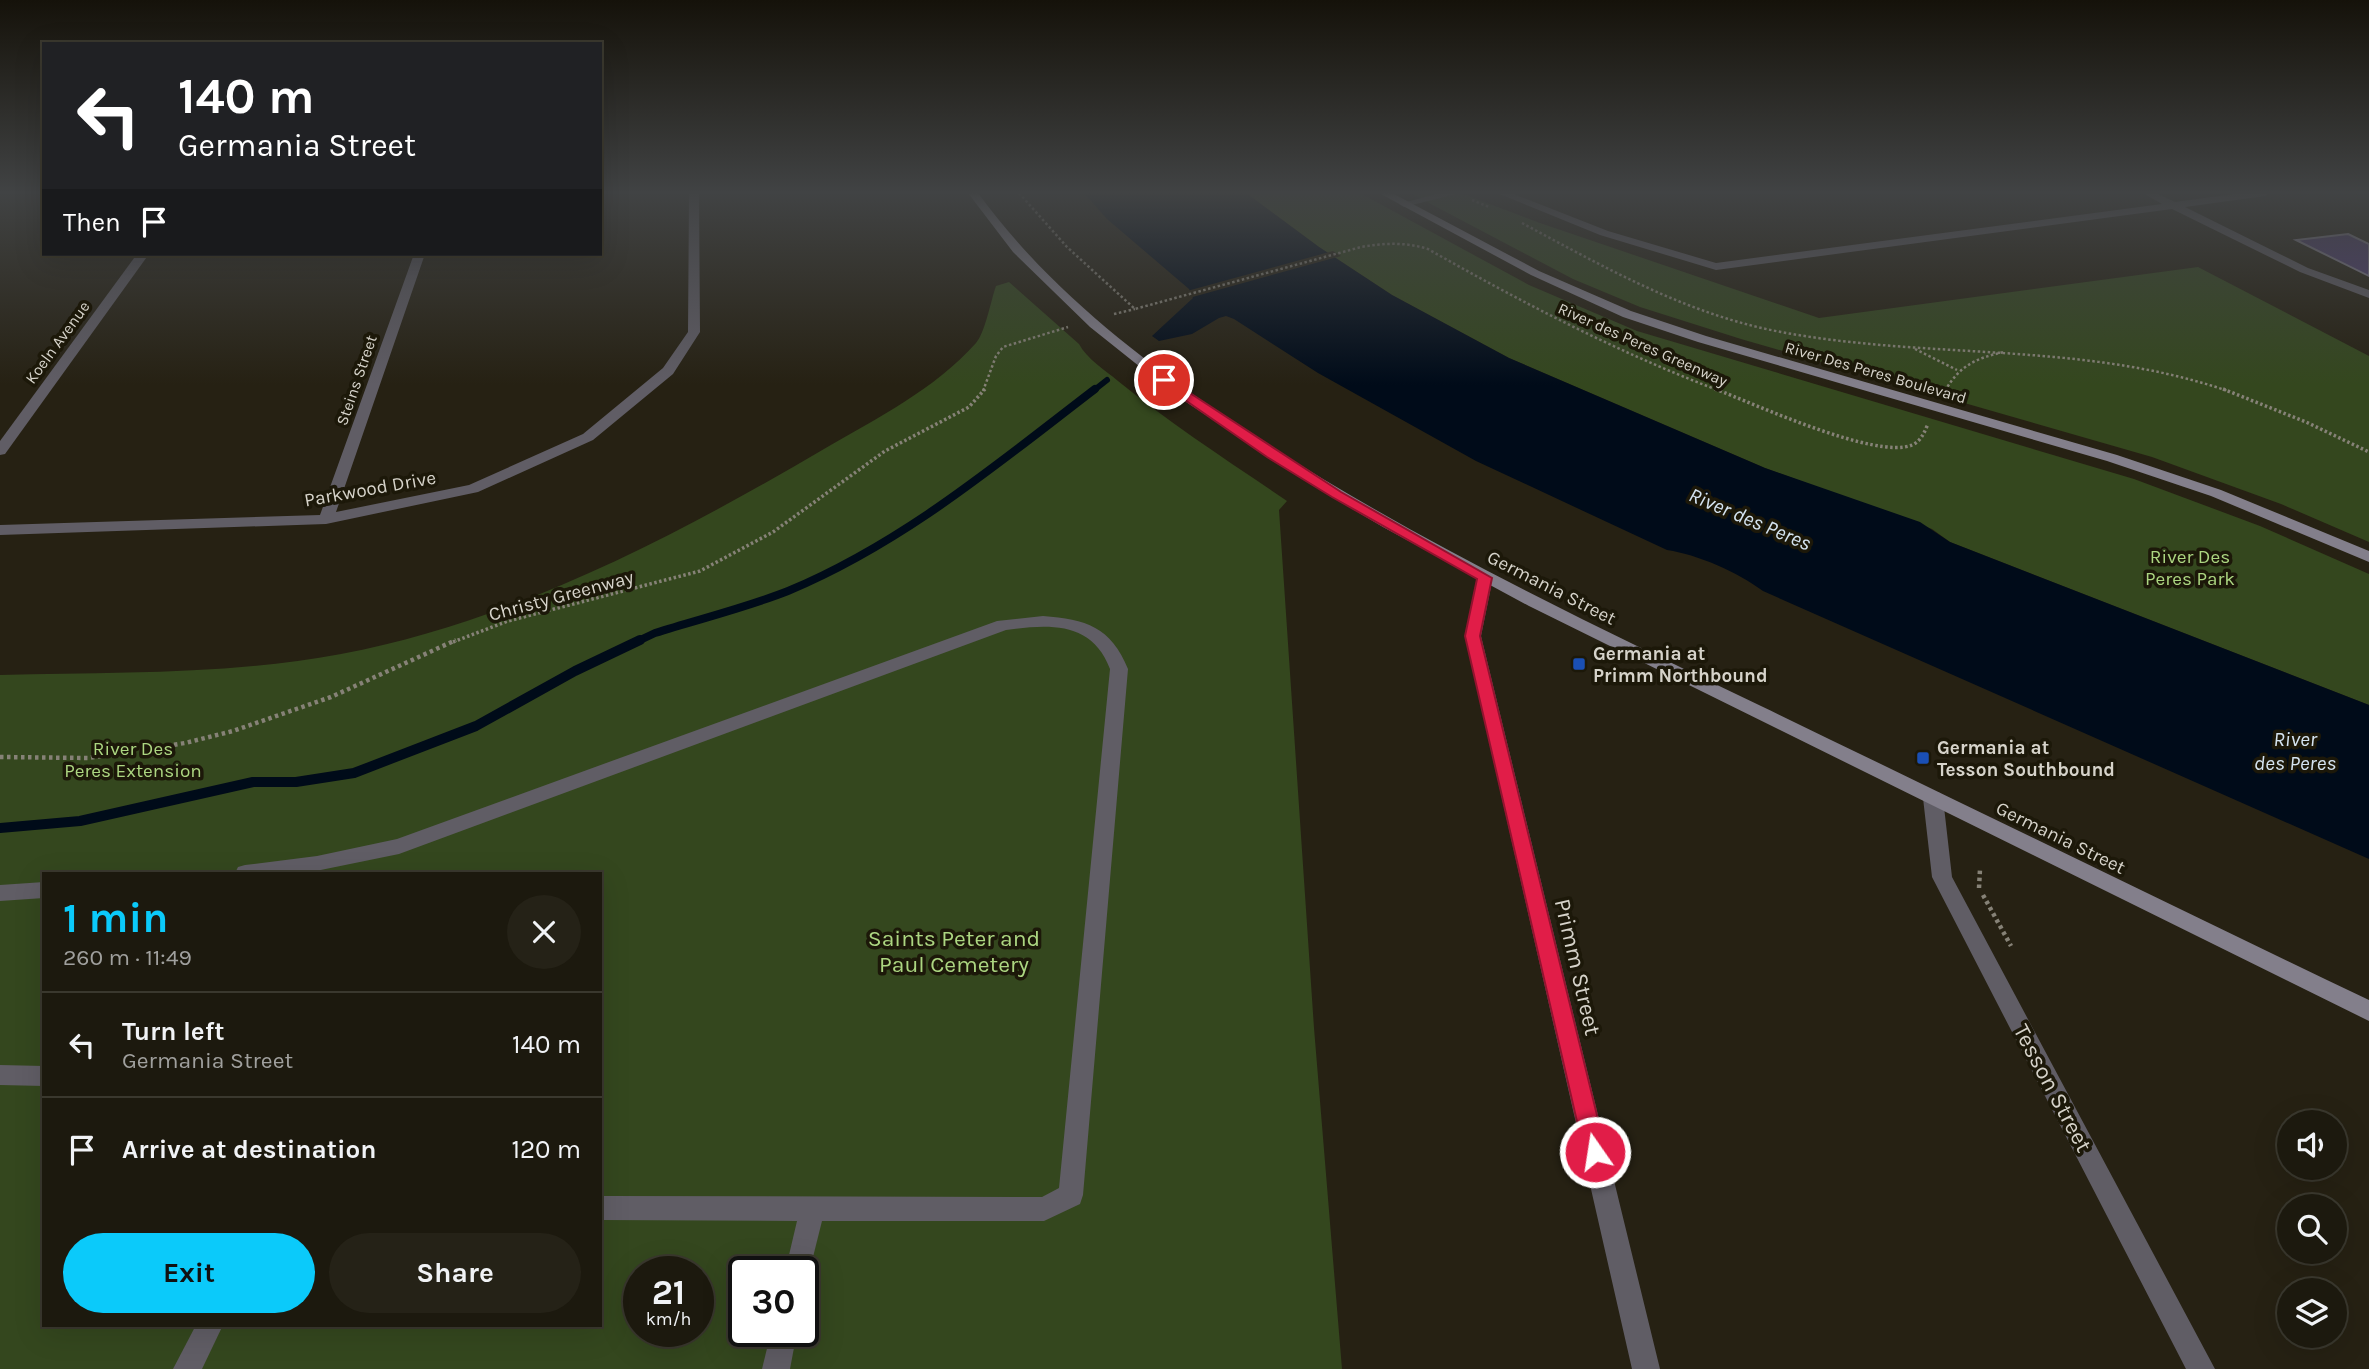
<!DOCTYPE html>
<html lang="en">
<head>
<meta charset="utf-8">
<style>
	body { margin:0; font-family:Karla,sans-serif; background:#252217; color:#f1f3f6; height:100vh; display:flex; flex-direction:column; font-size:26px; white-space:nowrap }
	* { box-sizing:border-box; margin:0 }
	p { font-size:23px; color:#a0a09e }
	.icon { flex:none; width:38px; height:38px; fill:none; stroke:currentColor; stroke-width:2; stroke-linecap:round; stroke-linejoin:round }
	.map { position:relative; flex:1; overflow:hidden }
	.side { position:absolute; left:42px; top:872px; width:560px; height:455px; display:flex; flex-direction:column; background:#1c190e; border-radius:0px; box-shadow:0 7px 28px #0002,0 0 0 2px #3a382e }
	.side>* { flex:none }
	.top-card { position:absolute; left:42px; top:42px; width:560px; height:214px; border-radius:0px; box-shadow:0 7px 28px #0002,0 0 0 2px #3a382e; background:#202124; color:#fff; overflow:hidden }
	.tools { position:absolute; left:2277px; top:1110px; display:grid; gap:14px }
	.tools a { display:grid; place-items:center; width:70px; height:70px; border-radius:50%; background:#1c190e; box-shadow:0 7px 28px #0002,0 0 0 2px #3a382e; font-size:35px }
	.speed { position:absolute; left:623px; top:1256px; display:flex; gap:14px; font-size:35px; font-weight:700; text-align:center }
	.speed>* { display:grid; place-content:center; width:91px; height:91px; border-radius:50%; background:#1c190e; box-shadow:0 7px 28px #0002,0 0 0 2px #3a382e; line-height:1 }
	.speed small { font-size:18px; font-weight:400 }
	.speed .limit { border:4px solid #111; border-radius:10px; background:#fff; color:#111 }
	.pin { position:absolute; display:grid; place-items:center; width:60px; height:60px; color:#fff; margin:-30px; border:4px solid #fff; border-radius:50%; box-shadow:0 2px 7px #0007 }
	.me { position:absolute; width:77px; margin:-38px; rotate:347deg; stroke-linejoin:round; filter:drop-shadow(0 0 5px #0008) }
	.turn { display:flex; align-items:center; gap:24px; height:147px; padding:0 21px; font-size:32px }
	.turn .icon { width:91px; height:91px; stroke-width:2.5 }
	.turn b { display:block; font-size:49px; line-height:60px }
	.then { display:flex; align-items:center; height:66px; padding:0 21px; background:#0003; gap:14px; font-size:26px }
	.round { display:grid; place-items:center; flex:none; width:74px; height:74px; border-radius:37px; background:#252217 }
	.head { display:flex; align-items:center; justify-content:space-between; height:119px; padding:0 21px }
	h1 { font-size:42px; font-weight:700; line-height:52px; color:#0bcafa }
	.action { display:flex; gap:14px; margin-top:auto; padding:14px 21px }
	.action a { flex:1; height:80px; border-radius:42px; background:#0bcafa; color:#111; font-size:28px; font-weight:700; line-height:80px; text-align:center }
	.action a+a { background:#252217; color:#f1f3f6 }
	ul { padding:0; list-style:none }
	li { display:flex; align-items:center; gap:21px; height:105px; padding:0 21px; border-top:2px solid #3a382e }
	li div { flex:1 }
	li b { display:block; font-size:26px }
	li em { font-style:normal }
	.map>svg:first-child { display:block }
</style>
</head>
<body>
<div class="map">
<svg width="2369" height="1369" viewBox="0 0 2369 1369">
	<rect width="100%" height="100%" fill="#262113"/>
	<g fill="#34471e" fill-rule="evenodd">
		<path d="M1246 193H1360L1529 285 1637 331 2134 479 2260 526 2369 574V705L1950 542 1932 529 1765 468 1509 358 1392 295 1319 247Z"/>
		<path d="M1410 193H1461L1540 223 1819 318 2198 267 2369 356V542L2281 504 2152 457 1741 339 1640 307 1573 279Z"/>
		<path d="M1009 282 1079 344C1087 359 1105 370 1118 381 1172 425 1230 462 1287 501L1279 510 1314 1028 1342 1369H0V675C114 672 229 675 341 654 514 621 674 537 824 449 877 418 934 390 976 343 985 333 991 300 996 286ZM44 873H600V1325H44ZM639 1272H698V1332H639ZM744 1272H803V1332H744Z"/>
	</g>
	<path fill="#000b19" d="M1084 193H1246L1319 247 1392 295 1509 358 1765 468 1920 522 1950 542 2369 705V859L1763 591C1737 572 1699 555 1667 550L1476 461 1318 373 1234 319 1226 316 1219 318 1192 334 1159 341 1152 336 1193 298 1189 289 1107 219Z"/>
	<path fill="#262113" d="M1333 251 1341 256 1189 298 1187 291Z"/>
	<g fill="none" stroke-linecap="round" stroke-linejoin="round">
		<path stroke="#000b19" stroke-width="6" d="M1093 391 1107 380"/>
		<path stroke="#000b19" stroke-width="8" d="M636 642 655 633C699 619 745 608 788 591 903 543 997 464 1095 389"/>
		<path stroke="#000b19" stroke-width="10" d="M0 828 80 821 253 782H296L354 773 476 726 575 671 640 640"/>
	</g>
	<path fill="#503e75" stroke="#878294" stroke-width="2" d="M2348 234 2369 244V276L2296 240Z"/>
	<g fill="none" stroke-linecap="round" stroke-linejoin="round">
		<g stroke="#868277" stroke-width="2.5" stroke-dasharray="2.5 2.5" stroke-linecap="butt">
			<path d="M1019 193 1067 247 1135 309 1361 247C1384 243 1406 242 1428 249 1523 303 1617 352 1720 391"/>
			<path d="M1472 200 1489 207"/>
			<path d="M1522 223C1604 267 1688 315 1781 332 1931 360 2082 341 2228 391"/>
			<path d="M1114 314 1135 309"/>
			<path d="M1915 349 1957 370"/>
			<path d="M983 391 996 356 1003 347 1068 327"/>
			<path d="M1945 391C1959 366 1976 358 2004 352"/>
		</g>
		<g stroke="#868277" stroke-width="3.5" stroke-dasharray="2.5 2.5" stroke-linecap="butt">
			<path d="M1715 389C1755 404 1876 460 1912 445 1921 441 1924 433 1928 424"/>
			<path d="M2223 389 2306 422 2369 452"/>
			<path d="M453 642 508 621 700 571 773 532 885 451 969 407 985 389"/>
		</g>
		<g stroke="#868277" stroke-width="4.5" stroke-dasharray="3.5 3.5" stroke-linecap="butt">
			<path d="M0 757 88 758 185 743 233 731 331 697 456 640"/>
			<path d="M1979 888 1980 869"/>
			<path d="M1983 895 2011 946"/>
		</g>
		<g fill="#605d65" fill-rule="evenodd">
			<path d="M1043 616C1086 619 1111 627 1128 669L1083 1195 1080 1204 1044 1221H822L807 1281 803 1283V1272H785L797 1221 600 1220V1196L1042 1197 1059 1188 1110 669C1092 621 1049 624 1006 630L399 854 306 873H235L238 867 245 865 317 856 397 839 997 621Z"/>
			<path d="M44 882V898L0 901V885Z"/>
			<path d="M0 1065 44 1066V1086L0 1085Z"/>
			<path d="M196 1325H223L202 1369H173Z"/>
			<path d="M771 1332H797L790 1369H762Z"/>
		</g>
		<g fill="#605d65" fill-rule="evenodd">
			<path d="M689 193H699L700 332 673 374 593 440 478 492 326 524 0 535V525L320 515 414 254H425L336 512 469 485 583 434 663 368 688 332Z"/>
			<path d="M1440 193H1460L1404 207 1399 204Z"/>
			<path d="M1497 193H1511L1608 231 1716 263 2162 204 2143 193H2156L2175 202 2242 193H2270L2265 196 2185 207 2308 268 2369 290V298L2300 272 2172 209 1716 270 1600 235Z"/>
			<path d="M137 254H149L5 454 0 455V441Z"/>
			<path d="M1485 572 1493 577 1481 636 1660 1369H1632L1465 636 1477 577Z"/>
			<path d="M1933 791 1940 793 1943 798 1952 877 2215 1369H2186L1932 877 1923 798 1926 793Z"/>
		</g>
		<g fill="#837f8b" fill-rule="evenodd">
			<path d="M968 193H978C1043 282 1127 349 1217 411 1388 528 1575 616 1761 706 1964 804 2166 903 2369 1000V1021L1529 606 1383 527 1312 485 1174 394 1090 327 1013 252Z"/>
			<path d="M1379 193H1392L1539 271 1631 311 1706 336 2117 455 2221 490 2369 551V562L2211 496 2107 461 1698 342 1623 317 1531 275Z"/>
		</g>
	</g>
	<linearGradient id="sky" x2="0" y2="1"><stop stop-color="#15120a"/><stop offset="0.5" stop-color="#414344"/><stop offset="1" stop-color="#414344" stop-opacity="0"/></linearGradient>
	<rect width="2369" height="385" fill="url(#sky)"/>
	<path fill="#e11d48" stroke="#92132f" stroke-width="2" d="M1164 376 1341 492 1492 578 1480 636 1606 1152 1603 1159 1595 1162 1587 1159 1584 1152 1465 636 1477 579 1332 497 1267 457 1159 382 1158 380Z"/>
	<g fill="#1a4fb4" stroke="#1c1809" stroke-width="2.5">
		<rect x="1572" y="657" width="14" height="14" rx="3.5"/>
		<rect x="1916" y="751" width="14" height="14" rx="3.5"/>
	</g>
	<g text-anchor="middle" stroke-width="7" stroke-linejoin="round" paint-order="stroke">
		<g font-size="16" fill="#d6d3ca" stroke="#1c1809">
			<text transform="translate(57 342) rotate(-54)" y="6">Koeln Avenue</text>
			<text transform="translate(1643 344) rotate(24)" y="6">River des Peres Greenway</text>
			<text transform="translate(1876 372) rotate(16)" y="6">River Des Peres Boulevard</text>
			<text transform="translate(356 380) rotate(-71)" y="6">Steins Street</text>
		</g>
		<g font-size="19" fill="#d6d3ca" stroke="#1c1809">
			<text transform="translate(370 488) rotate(-10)" y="7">Parkwood Drive</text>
			<text transform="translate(1552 587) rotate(27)" y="7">Germania Street</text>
			<text transform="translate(561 595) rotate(-15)" y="7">Christy Greenway</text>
			<text transform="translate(2061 837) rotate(26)" y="7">Germania Street</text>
		</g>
		<g font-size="19" fill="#acd681" stroke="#1c1809">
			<text x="2190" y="563">River Des<tspan x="2190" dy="22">Peres Park</tspan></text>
			<text x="133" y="755">River Des<tspan x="133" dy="22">Peres Extension</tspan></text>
		</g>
		<g font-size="19" font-weight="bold" fill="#d6d3ca" stroke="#1c1809" text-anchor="start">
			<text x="1593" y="660">Germania at<tspan x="1593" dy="22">Primm Northbound</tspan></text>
			<text x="1937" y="754">Germania at<tspan x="1937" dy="22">Tesson Southbound</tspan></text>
		</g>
		<g font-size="21" font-style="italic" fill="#d5e4f1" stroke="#1c1809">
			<text transform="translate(1750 519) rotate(23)" y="7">River des Peres</text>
			<text x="2295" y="746">River<tspan x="2295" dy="24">des Peres</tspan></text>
		</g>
		<g font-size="23" fill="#acd681" stroke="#1c1809">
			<text x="954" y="946">Saints Peter and<tspan x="954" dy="26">Paul Cemetery</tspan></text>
		</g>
		<g font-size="23" fill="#d6d3ca" stroke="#1c1809">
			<text transform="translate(1578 967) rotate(77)" y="8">Primm Street</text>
			<text transform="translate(2053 1088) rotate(62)" y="8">Tesson Street</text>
		</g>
	</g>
</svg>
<div class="tools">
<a><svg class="icon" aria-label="sound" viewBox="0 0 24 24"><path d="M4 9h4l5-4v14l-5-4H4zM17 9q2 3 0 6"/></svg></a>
<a><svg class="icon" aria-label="search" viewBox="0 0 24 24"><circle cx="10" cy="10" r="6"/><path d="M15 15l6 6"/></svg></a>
<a><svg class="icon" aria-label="layers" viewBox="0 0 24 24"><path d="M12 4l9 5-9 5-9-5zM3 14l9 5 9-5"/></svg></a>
</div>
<div class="speed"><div>21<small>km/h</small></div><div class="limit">30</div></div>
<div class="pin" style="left:1164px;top:380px;background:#d93025"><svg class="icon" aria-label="arrive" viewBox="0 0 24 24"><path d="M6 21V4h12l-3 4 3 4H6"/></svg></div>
<svg class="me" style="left:1595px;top:1152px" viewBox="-20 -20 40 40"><circle r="17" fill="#e11d48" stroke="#fff" stroke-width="3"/><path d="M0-11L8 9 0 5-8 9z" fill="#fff"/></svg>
<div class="top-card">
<div class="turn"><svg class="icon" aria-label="left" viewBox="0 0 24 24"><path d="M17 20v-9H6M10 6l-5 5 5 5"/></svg><div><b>140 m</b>Germania Street</div></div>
<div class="then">Then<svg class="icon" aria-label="arrive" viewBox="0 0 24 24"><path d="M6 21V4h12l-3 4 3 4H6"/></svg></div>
</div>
<section class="side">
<div class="head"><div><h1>1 min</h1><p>260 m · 11:49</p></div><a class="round"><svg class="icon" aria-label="close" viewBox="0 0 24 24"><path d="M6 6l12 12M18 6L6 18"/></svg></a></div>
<ul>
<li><svg class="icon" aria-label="left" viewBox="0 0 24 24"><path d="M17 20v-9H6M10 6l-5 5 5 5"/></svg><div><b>Turn left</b><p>Germania Street</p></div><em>140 m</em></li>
<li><svg class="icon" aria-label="arrive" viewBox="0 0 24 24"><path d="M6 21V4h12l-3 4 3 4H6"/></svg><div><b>Arrive at destination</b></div><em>120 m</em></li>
</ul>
<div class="action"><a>Exit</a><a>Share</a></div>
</section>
</div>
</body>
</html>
